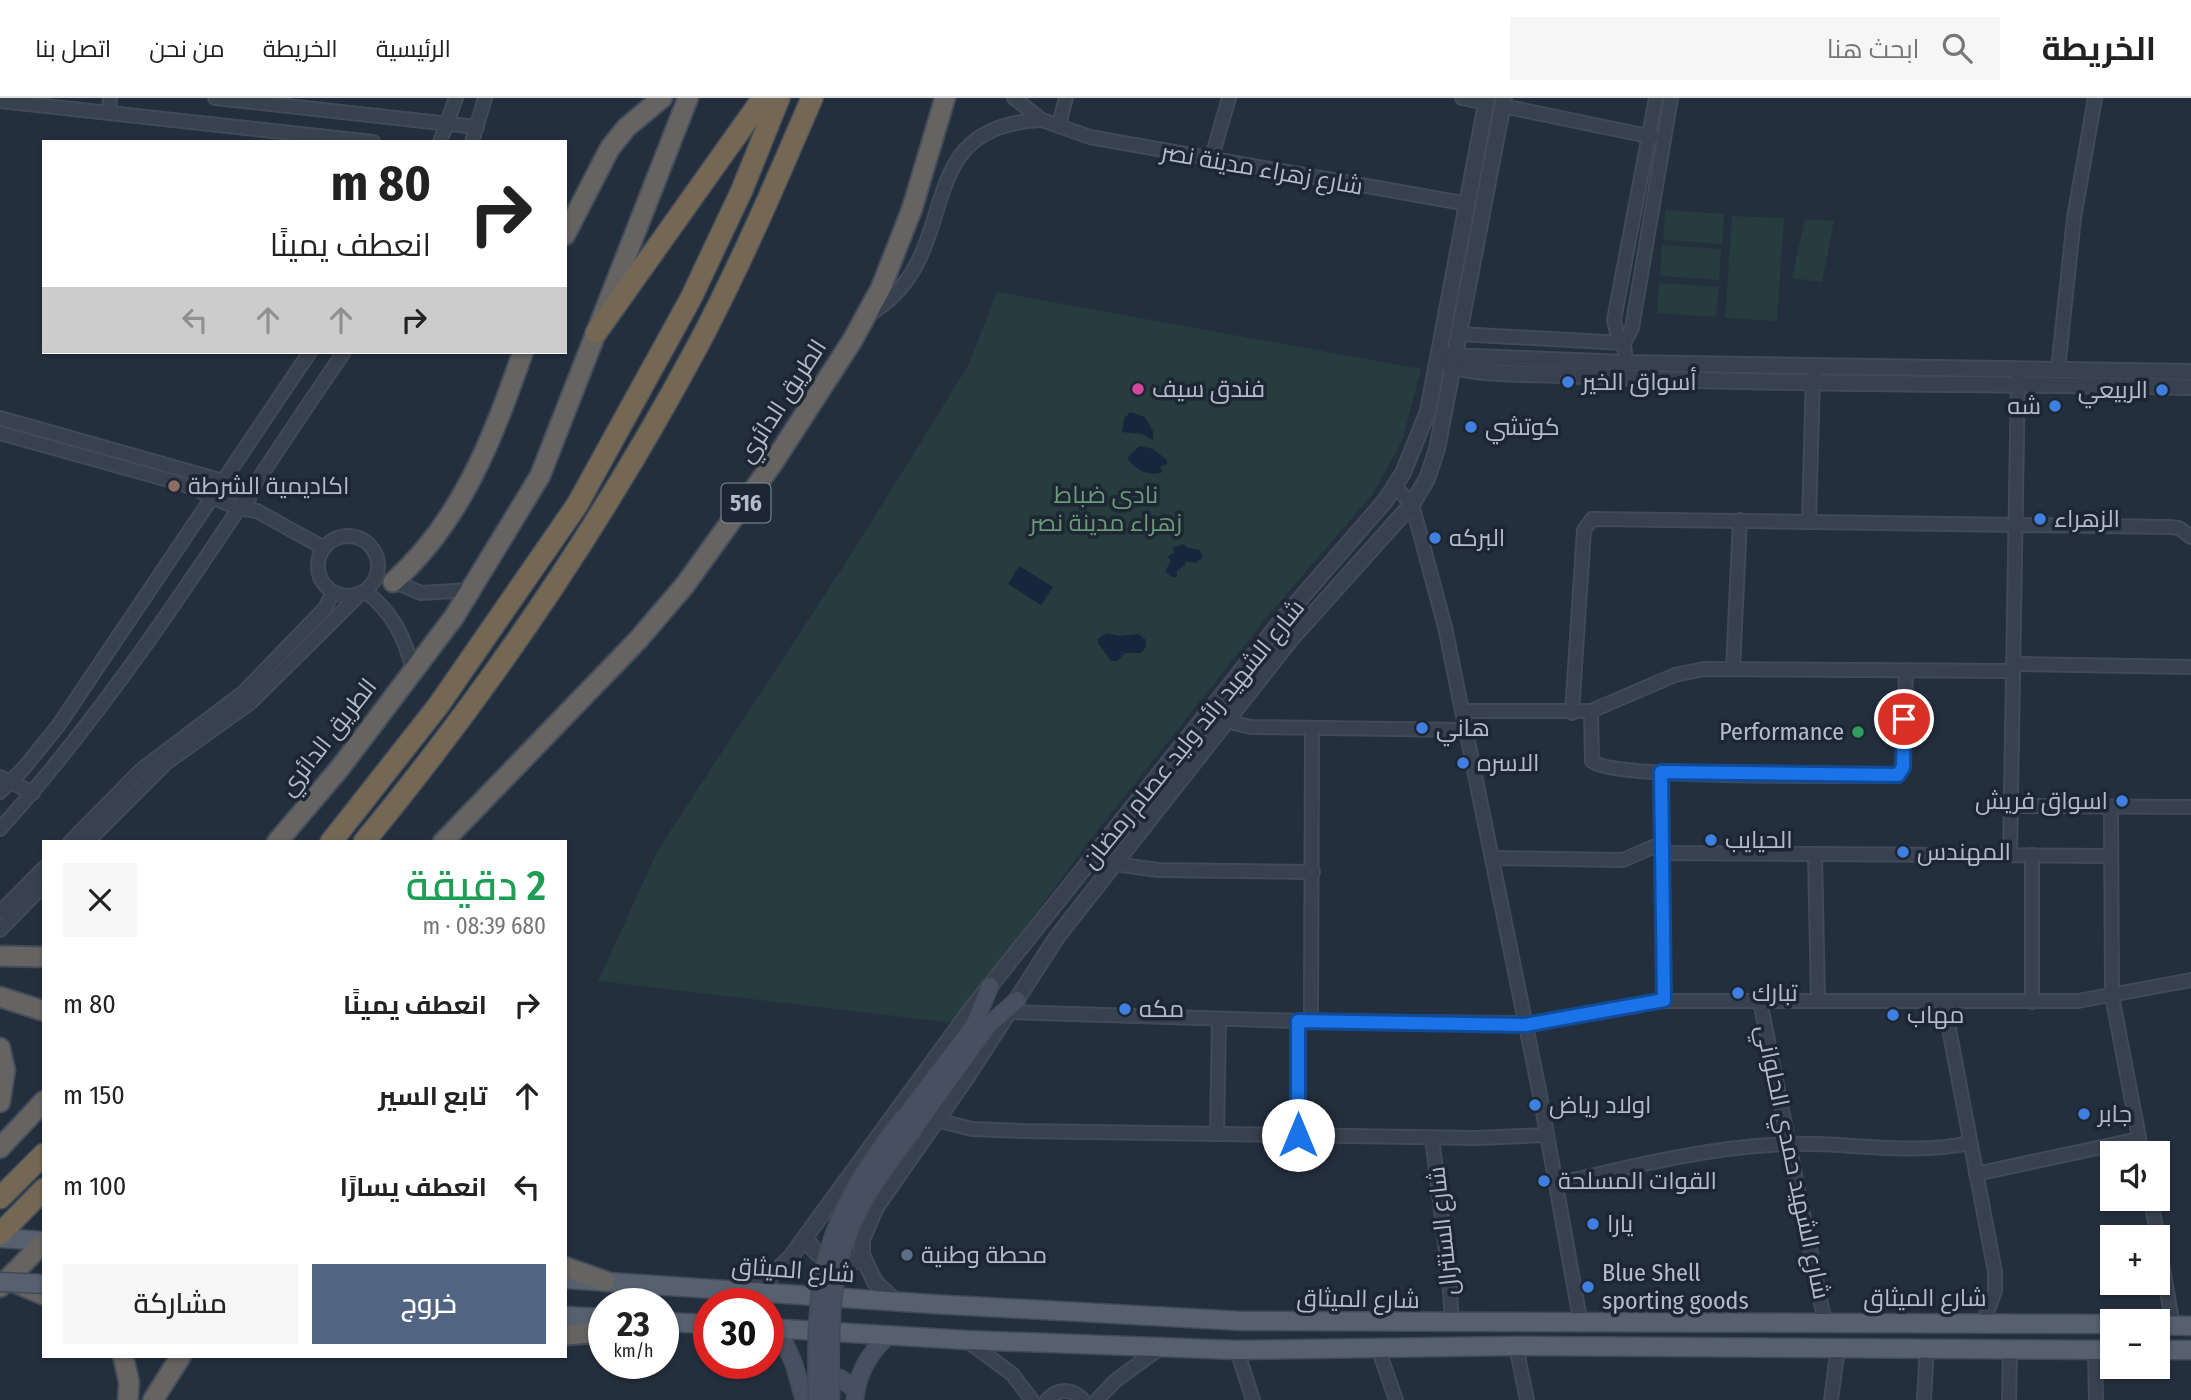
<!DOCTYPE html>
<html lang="ar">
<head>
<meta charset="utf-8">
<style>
	body { margin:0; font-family:"Fira Sans Condensed",Cairo,sans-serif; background:#f6f6f6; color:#222; direction:rtl; height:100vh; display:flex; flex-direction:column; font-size:26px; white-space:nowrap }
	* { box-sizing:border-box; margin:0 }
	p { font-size:23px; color:#767676 }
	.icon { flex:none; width:38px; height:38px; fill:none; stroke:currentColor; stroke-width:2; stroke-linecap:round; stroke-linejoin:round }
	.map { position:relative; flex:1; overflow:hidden; direction:ltr }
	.panel { position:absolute; left:42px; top:742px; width:525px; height:518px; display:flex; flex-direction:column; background:#fff; border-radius:0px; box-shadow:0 2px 5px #0004; direction:rtl }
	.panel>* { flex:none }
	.top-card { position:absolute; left:42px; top:42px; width:525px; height:214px; border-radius:0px; box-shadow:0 2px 5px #0004; direction:rtl; background:#fff; color:#222; overflow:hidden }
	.fabs { position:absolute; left:2100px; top:1043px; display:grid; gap:14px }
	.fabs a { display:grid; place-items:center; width:70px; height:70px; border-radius:0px; background:#fff; box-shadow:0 2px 5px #0004; font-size:35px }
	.speed { position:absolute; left:588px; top:1190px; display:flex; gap:14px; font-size:35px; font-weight:700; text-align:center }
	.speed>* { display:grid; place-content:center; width:91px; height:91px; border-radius:50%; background:#fff; box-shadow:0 2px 5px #0004; line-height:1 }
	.speed small { font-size:18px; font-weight:400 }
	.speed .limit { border:10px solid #d22; background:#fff; color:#111 }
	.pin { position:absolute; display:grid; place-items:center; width:60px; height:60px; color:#fff; margin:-30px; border:4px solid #fff; border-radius:50%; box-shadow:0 2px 7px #0007 }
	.me { position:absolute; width:77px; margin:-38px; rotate:0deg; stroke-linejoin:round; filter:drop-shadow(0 0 5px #0008) }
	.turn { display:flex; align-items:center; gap:24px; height:147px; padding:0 21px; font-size:32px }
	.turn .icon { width:91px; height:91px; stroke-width:2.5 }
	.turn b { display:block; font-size:49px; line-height:60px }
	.lanes { display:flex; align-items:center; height:66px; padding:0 21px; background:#0003; justify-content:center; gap:35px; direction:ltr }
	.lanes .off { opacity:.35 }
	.round { display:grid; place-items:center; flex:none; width:74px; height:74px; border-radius:0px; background:#f6f6f6 }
	.overview { display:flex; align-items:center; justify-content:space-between; height:119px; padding:0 21px }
	h1 { font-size:42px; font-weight:600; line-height:52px; color:#1e9e55 }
	.primary-button { display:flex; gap:14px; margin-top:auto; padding:14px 21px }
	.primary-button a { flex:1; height:80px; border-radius:0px; background:#516482; color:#fff; font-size:28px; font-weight:600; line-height:80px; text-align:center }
	.primary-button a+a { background:#f6f6f6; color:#222 }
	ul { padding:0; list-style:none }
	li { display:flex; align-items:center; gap:21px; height:91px; padding:0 21px }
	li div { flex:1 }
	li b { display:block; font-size:26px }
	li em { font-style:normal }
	header { display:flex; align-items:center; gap:42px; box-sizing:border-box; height:98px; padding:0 35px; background:#fff; border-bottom:2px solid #e0e0e0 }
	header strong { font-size:33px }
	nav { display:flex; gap:38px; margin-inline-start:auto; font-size:24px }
	.search { width:490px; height:63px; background:#f6f6f6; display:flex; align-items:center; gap:18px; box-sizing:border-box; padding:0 24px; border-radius:0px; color:#767676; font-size:26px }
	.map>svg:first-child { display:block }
</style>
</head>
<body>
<header>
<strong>الخريطة</strong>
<div class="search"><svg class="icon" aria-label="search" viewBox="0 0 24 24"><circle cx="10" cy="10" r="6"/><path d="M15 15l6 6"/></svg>ابحث هنا</div>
<nav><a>الرئيسية</a><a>الخريطة</a><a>من نحن</a><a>اتصل بنا</a></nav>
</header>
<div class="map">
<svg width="2191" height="1302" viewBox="0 0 2191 1302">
	<rect width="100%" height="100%" fill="#242f3e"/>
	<g fill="#263c3f">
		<path d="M1665 112 1724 116 1722 146 1663 142Z"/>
		<path d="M1732 118 1784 120 1777 223 1725 220Z"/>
		<path d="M1805 121 1834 123 1822 184 1792 180Z"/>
		<path d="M1662 147 1721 151 1719 182 1660 178Z"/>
		<path d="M1659 185 1719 189 1716 219 1657 215Z"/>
		<path d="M997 194 1421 271 1402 343 1372 397 1266 520 1090 742 954 925 598 883 658 752 850 458 968 268Z"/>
	</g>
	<g fill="#17263c">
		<path d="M1130 314 1145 319 1153 333V342L1142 336 1122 334 1124 321Z"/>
		<path d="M1139 348 1153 351 1167 362V366L1160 369 1163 374C1148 379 1135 372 1127 360Z"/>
		<path d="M1183 446 1188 450 1200 452 1203 459 1195 465 1185 463V467L1177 473V479H1171L1165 473 1171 463 1168 458 1174 455 1173 450Z"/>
		<path d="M1019 468 1053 489 1041 507 1008 486Z"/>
		<path d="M1106 535 1121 538 1138 536 1146 542V549L1141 555H1125L1117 563H1111L1098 545V541Z"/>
	</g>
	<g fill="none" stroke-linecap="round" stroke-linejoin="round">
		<defs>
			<g id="minor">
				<path d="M215 0 477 29"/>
				<path d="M1014 0 1042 22 1090 39 1468 106"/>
				<path d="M1462 0 1486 5"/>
				<path d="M0 3 373 44"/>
				<path d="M1503 8 1653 39"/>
				<path d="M109 15 110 0"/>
				<path d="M1059 26 1066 0"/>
				<path d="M440 44 456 0"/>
				<path d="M472 44 485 0"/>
				<path d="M1211 62 1229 0"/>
				<path d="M868 217C970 158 902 28 1042 22"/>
				<path d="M1459 236 1624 245"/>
				<path d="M1624 245 1632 230 1671 0"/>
				<path d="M1626 265 1624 245 1617 235 1614 222 1656 0"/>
				<path d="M2058 272 2074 120 2095 0"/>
				<path d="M0 320 223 383 249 401"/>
				<path d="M0 335 183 386 237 410 257 413 324 450"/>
				<path d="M1395 389 1412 406 1445 529 1540 997 1581 1227"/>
				<path d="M1809 424 1813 275"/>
				<circle cx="348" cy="468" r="30"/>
				<path d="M390 482 421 495 471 492"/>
				<path d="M365 493C393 515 405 539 413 573"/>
				<path d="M2013 566 2191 569"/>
				<path d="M1733 570 1740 422"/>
				<path d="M1462 613H1591L1675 577 1704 571 2013 573"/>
				<path d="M1591 613 1592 663C1612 682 1850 677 1894 678L1898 677 1903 669 1906 572"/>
				<path d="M1572 615 1584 432 1592 421 2169 429 2179 430 2191 439"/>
				<path d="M1226 623 1251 629 1466 632"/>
				<path d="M1661 674 1664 902"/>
				<path d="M0 679 33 695"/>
				<path d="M0 694 24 670 58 628 310 254"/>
				<path d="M2011 708 2191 709"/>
				<path d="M2111 709 2112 898 2142 1055"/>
				<path d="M0 731C131 586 233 415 344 254"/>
				<path d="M70 744 141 672 243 595 326 509 333 494"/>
				<path d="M87 744 166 665 250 605 361 495"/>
				<path d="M1662 755 2111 758"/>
				<path d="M1815 756 1818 903"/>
				<path d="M2010 757 2018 278"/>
				<path d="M2032 757V904"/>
				<path d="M1492 760 1623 762 1662 745"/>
				<path d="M1114 766 1158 772 1313 774"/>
				<path d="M0 814 44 770"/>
				<path d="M0 832 44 787"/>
				<path d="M1760 903 1825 1225"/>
				<path d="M1944 904 1995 1174V1193L1983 1225"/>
				<path d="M1009 914 1298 923 1525 925"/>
				<path d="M1298 923V1037"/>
				<path d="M1311 923 1312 630"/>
				<path d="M1526 927 1656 903H2078L2191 882"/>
				<path d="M936 1022 972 1031 1022 1033 1477 1040 1546 1037"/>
				<path d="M1217 1036 1219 921"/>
				<path d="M1432 1040 1449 1177 1452 1226"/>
				<path d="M1976 1076 2139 1041"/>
				<path d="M1556 1086C1633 1068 1709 1049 1788 1046 1850 1044 1909 1058 1970 1045"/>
				<path d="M2151 1101 2173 1228"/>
				<path d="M966 1242 1012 1276 1032 1302"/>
				<path d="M1516 1248 1527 1302"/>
				<path d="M1378 1250 1396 1302"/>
				<path d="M1237 1252 1253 1302"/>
				<path d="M2095 1252 2096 1302"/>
				<path d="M1047 1302C1058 1290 1072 1290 1083 1302"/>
				<path d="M1097 1302 1115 1283 1160 1250"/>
				<path d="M1831 1302 1838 1249"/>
				<path d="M1924 1302 1927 1250"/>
				<path d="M2009 1302 2010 1252"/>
			</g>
			<g id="tertiary">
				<path d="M1447 258 1626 265 2191 274"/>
				<path d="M1446 265C1462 277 1538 276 1561 277 1771 287 1981 285 2191 289"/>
				<path d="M806 1139C816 1162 839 1171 863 1161"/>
				<path d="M743 1193 768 1181 790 1160 970 913 1281 523 1385 403 1403 375 1428 313 1487 0"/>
				<path d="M896 1204 875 1184 862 1157V1142L876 1109 966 980 1057 839 1291 541 1412 406 1427 381 1437 351 1504 0"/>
			</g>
			<g id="secondary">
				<path d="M904 1019 974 927 990 888"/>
				<path d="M916 1028 989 927 1017 902"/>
				<path d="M778 1230 794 1266 804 1302"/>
				<path d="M818 1280H840L856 1292"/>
				<path d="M855 1302C857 1276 869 1255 888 1238"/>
			</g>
			<g id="primary">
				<path d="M0 1140 44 1143"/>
				<path d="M565 1181 932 1206 1242 1223 2112 1226"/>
				<path d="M565 1218 604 1220"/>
				<path d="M663 1224 709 1226"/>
				<path d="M2158 1227 2191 1228"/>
				<path d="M768 1230 966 1242 1237 1252 1516 1248 2112 1252"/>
				<path d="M2158 1252H2191"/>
			</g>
			<g id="trunk">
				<path d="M565 137 610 50 627 29 662 0"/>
				<path d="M393 484C462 423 493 339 523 254"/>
				<path d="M277 744 340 670 454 519 540 378 688 0"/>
				<path d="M443 744 638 542 685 487 773 365 852 243 881 190 912 111 945 0"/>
				<path d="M0 858 44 859"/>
				<path d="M0 899 44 913"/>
				<path d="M0 950 5 972 0 1004"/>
				<path d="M0 1050 44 1003"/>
				<path d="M565 1169 605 1183"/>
				<path d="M16 1185 44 1197"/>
				<path d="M0 1189 44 1144"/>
				<path d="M565 1237 604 1234"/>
				<path d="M123 1258 129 1284 128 1302"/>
				<path d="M153 1302 181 1258"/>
			</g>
			<g id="motorway">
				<path d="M596 235 763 0"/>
				<path d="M331 744 438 608 577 407 691 200 742 92 779 0"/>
				<path d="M364 744C490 591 603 424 697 249 740 168 776 84 812 0"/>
				<path d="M0 1100 44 1056"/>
				<path d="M0 1136 44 1091"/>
			</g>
		</defs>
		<use href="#minor" stroke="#414a57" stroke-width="16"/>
		<use href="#tertiary" stroke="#414a57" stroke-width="18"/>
		<use href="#secondary" stroke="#414a57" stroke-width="19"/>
		<use href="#primary" stroke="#414a57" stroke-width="21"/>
		<use href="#trunk" stroke="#434c59" stroke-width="23"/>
		<use href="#motorway" stroke="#434c59" stroke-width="24"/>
		<use href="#minor" stroke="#38414e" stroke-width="12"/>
		<use href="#tertiary" stroke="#38414e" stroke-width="14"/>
		<use href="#secondary" stroke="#465061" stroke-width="16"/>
		<use href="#primary" stroke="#56606e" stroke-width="18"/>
		<use href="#trunk" stroke="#656462" stroke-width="19"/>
		<use href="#motorway" stroke="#746855" stroke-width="21"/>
		<defs>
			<g id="secondary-bridge">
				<path d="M817 1302C814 1172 823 1124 904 1019"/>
				<path d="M831 1302C830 1235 827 1169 861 1108 876 1079 897 1054 916 1028"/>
			</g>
			<path id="primary-bridge" d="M0 1184 44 1186"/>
		</defs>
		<use href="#secondary-bridge" stroke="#414a57" stroke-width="19" stroke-linecap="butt"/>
		<use href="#primary-bridge" stroke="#414a57" stroke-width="21" stroke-linecap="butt"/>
		<use href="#secondary-bridge" stroke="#465061" stroke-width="16"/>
		<use href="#primary-bridge" stroke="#56606e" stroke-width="18"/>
	</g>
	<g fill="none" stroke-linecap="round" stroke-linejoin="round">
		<defs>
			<path id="route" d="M1298 1037V923L1525 927 1664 902 1661 674 1898 677 1903 669 1904 621"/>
		</defs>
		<use href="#route" stroke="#114b97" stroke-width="18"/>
		<use href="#route" stroke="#1a73e8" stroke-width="12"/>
	</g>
	<g fill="#3f7fe0" stroke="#1d2633" stroke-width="2.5">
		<circle cx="1568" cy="284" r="7"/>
		<circle cx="2162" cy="292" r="7"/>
		<circle cx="2055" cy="308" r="7"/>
		<circle cx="1471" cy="329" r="7"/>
		<circle cx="2040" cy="421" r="7"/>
		<circle cx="1435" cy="440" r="7"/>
		<circle cx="1422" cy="630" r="7"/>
		<circle cx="1463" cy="665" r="7"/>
		<circle cx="2122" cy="703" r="7"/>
		<circle cx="1711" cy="742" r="7"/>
		<circle cx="1903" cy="754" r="7"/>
		<circle cx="1738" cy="895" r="7"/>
		<circle cx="1125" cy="911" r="7"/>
		<circle cx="1893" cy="917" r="7"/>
		<circle cx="1535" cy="1007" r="7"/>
		<circle cx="2084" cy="1016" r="7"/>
		<circle cx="1544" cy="1083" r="7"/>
		<circle cx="1593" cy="1126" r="7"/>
		<circle cx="1588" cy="1189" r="7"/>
	</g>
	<circle fill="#d1479c" stroke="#1d2633" stroke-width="2.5" cx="1138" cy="291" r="7"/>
	<circle fill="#8d6e63" stroke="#1d2633" stroke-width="2.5" cx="174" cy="388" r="7"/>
	<circle fill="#2e9e5b" stroke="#1d2633" stroke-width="2.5" cx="1858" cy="634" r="7"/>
	<circle fill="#5c6f8a" stroke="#1d2633" stroke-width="2.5" cx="907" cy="1157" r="7"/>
	<g text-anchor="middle" stroke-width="7" stroke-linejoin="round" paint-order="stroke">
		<rect fill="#1d2633" stroke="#878f9c" stroke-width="2" x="721.5" y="385.5" width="49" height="39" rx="5"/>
		<g font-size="23" font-weight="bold" fill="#b4bcc9">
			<text x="746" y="413">516</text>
		</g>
		<g font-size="24" fill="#b4bcc9" stroke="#1d2633">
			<text transform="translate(1262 71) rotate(10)" y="8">شارع زهراء مدينة نصر</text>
			<text transform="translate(782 303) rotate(-57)" y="8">الطريق الدائري</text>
			<text transform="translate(1193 636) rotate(-51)" y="8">شارع الشهيد رائد وليد عصام رمضان</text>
			<text transform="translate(328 639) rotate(-52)" y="8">الطريق الدائري</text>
			<text transform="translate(1793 1064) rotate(78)" y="8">شارع الشهيد حمدي الحلواني</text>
			<text transform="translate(1443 1133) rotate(-96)" y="8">شارع السنترال</text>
			<text transform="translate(793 1172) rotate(4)" y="8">شارع الميثاق</text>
			<text x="1925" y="1208">شارع الميثاق</text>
			<text transform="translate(1358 1201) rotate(1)" y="8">شارع الميثاق</text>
		</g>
		<g font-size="24" fill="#b4bcc9" stroke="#1d2633" text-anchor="start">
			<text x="1582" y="292">أسواق الخير</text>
			<text x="1152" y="299">فندق سيف</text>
			<text x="2148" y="300" text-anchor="end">الربيعي</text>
			<text x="2041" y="316" text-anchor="end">شه</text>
			<text x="1485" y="337">كوتشي</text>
			<text x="188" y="396">اكاديمية الشرطة</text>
			<text x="2054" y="429">الزهراء</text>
			<text x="1449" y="448">البركه</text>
			<text x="1436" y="638">هاني</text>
			<text x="1844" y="642" text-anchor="end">Performance</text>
			<text x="1477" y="673">الاسره</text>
			<text x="2108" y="711" text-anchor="end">اسواق فريش</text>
			<text x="1725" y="750">الحيايب</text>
			<text x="1917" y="762">المهندس</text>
			<text x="1752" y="903">تبارك</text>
			<text x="1139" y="919">مكه</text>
			<text x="1907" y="925">مهاب</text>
			<text x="1549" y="1015">اولاد رياض</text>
			<text x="2098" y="1024">جابر</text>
			<text x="1558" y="1091">القوات المسلحة</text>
			<text x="1607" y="1134">يارا</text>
			<text x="921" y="1165">محطة وطنية</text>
			<text x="1602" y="1183">Blue Shell<tspan x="1602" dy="28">sporting goods</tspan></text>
		</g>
		<g font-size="24" fill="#6b9a76" stroke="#1d2633">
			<text x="1106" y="405">نادى ضباط<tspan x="1106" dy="28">زهراء مدينة نصر</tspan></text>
		</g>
	</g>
</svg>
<div class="fabs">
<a><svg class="icon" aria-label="sound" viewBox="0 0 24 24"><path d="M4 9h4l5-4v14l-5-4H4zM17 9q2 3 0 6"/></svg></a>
<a>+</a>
<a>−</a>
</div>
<div class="speed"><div>23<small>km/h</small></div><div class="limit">30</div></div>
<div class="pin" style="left:1904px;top:621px;background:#d93025"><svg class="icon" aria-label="arrive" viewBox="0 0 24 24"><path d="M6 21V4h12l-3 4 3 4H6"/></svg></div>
<svg class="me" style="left:1298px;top:1037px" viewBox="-20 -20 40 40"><circle r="19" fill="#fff"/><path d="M0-13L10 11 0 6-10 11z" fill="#1a73e8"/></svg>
<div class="top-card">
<div class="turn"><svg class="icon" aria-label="right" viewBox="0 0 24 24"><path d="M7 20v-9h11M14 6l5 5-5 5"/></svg><div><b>80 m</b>انعطف يمينًا</div></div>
<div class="lanes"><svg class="icon off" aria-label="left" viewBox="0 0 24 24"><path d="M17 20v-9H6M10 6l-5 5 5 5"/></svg><svg class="icon off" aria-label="ahead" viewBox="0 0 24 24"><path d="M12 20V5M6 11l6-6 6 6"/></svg><svg class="icon off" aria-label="ahead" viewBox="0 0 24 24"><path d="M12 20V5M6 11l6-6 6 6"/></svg><svg class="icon" aria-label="right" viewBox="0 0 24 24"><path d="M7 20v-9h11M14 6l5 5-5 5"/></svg></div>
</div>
<section class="panel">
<div class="overview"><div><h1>2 دقيقة</h1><p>680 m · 08:39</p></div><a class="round"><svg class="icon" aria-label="close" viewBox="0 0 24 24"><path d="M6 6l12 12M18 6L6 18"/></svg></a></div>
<ul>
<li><svg class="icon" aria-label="right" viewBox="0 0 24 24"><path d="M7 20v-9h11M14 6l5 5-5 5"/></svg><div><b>انعطف يمينًا</b></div><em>80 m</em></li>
<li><svg class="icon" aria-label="ahead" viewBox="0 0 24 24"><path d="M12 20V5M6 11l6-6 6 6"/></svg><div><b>تابع السير</b></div><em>150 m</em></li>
<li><svg class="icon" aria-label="left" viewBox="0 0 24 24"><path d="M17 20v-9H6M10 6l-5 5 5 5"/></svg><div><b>انعطف يسارًا</b></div><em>100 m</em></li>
</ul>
<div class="primary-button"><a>خروج</a><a>مشاركة</a></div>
</section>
</div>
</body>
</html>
